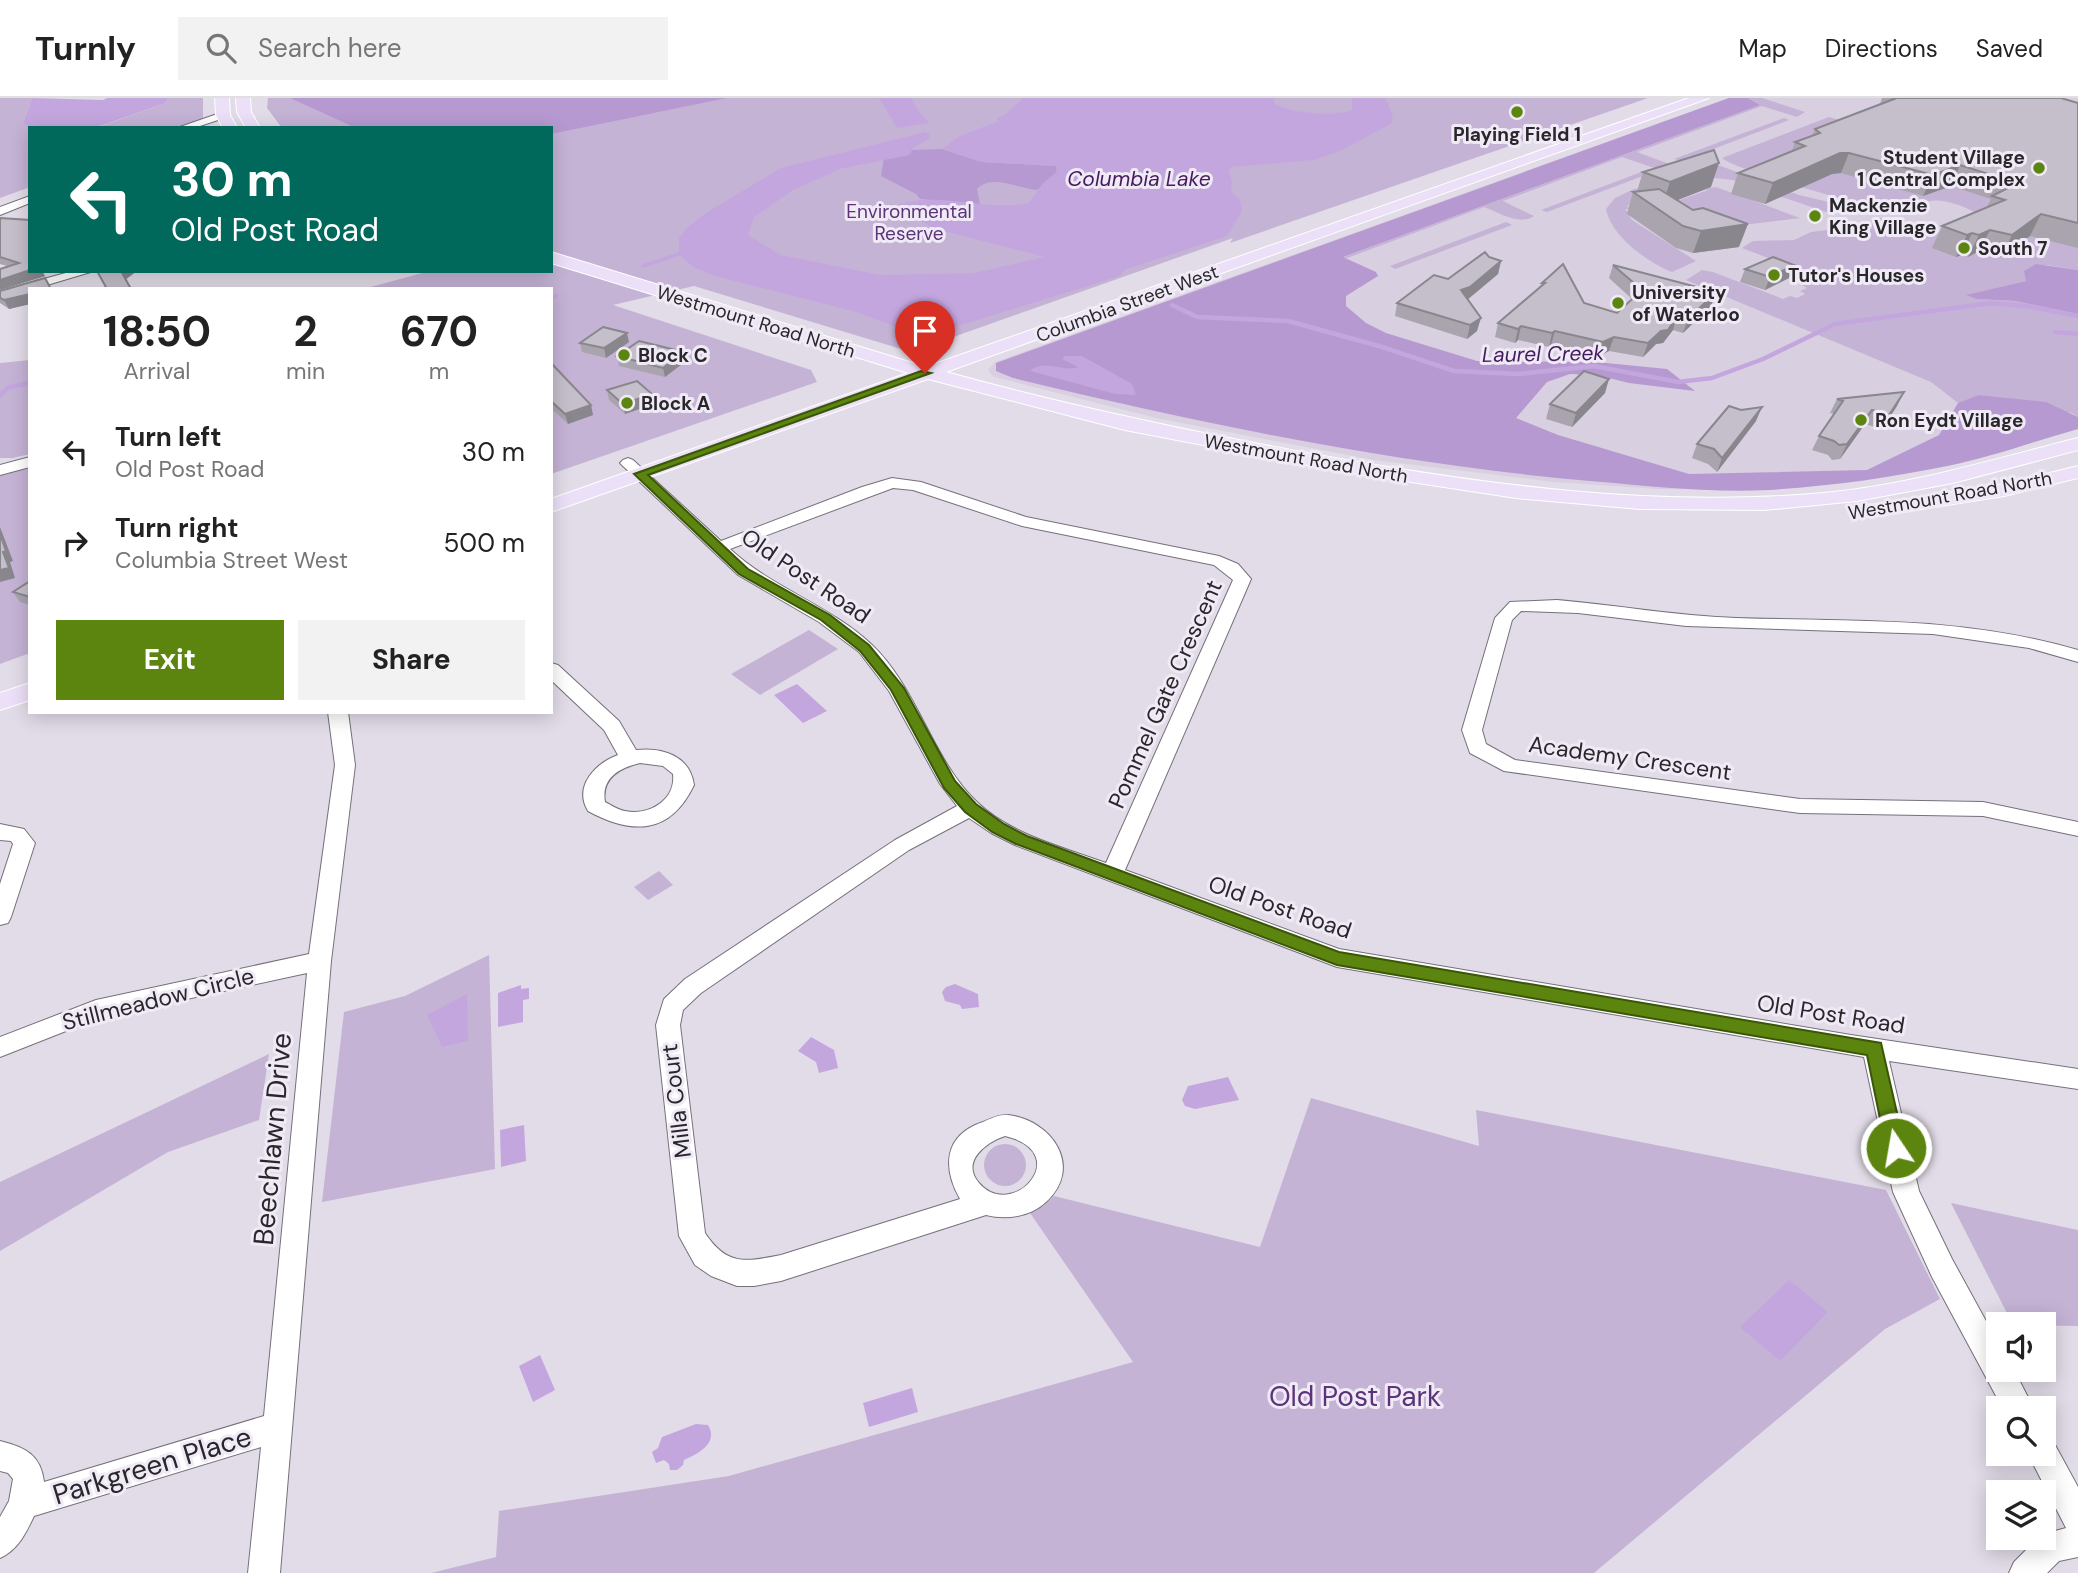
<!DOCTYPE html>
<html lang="en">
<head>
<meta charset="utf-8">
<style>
	body { margin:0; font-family:"DM Sans",sans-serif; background:#f2f2f2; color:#222; height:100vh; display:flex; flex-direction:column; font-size:26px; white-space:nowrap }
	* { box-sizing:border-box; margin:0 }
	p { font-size:23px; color:#767676 }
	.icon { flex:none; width:38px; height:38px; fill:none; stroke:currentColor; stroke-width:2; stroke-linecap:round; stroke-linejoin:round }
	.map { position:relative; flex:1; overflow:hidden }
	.sheet { position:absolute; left:28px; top:189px; width:525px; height:427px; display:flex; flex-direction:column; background:#fff; border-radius:0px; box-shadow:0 4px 18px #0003 }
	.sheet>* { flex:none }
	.hud { position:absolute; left:28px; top:28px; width:525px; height:147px; border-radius:0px; box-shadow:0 4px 18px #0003; background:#00695c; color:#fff; overflow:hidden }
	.fabs { position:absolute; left:1986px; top:1214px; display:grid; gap:14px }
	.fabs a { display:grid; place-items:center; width:70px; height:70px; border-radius:0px; background:#fff; box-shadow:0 4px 18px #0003; font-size:35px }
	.pin { position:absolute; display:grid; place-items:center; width:60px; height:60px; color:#fff; margin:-72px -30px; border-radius:50% 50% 50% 0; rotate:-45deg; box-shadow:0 0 7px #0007 }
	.pin .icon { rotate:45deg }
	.me { position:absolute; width:77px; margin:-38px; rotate:348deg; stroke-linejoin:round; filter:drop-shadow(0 0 5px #0008) }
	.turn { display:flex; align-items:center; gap:24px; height:147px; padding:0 28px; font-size:32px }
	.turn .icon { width:91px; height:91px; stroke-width:2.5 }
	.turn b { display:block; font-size:49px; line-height:60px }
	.eta { display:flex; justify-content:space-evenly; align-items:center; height:119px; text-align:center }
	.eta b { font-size:42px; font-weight:700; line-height:49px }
	.primary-button { display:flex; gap:14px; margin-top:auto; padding:14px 28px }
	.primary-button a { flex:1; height:80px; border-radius:0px; background:#5b850e; color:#fff; font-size:28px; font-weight:700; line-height:80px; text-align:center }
	.primary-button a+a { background:#f2f2f2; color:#222 }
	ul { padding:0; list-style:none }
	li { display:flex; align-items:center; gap:21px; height:91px; padding:0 28px }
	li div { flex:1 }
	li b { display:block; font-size:26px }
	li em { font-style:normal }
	header { display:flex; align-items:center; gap:42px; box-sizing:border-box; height:98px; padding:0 35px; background:#fff; border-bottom:2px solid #e0e0e0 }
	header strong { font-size:33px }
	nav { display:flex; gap:38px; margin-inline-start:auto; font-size:24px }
	.search { width:490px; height:63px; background:#f2f2f2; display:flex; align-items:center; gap:18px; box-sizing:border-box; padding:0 24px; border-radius:0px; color:#767676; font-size:26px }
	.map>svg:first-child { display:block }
</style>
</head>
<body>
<header>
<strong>Turnly</strong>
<div class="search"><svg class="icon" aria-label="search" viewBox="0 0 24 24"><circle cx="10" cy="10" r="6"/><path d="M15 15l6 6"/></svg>Search here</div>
<nav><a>Map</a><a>Directions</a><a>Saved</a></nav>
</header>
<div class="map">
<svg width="2078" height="1475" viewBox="0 0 2078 1475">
	<rect width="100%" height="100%" fill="#e2dce8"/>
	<path fill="#d8cfe0" d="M1729 0H2078V331L1949 368 1863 383 1768 392 1658 391 1554 384 1373 362 1156 320 994 279 988 272 995 264Z"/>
	<g fill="#c5b3d6">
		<path d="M0 0H32L23 25 30 32V89L0 100Z"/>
		<path d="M168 0H203V20L177 30H95L166 5Z"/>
		<path d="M268 0H1648L1230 145 1233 140 911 254 694 188 613 207 811 272 817 284 551 376V191H363L430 173H551V30H282L267 10Z"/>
		<path d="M1748 0H1762L1805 14 1797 19 1762 8 1637 54 1672 67 1660 72 1622 59 1503 103 1534 118C1519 128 1500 115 1484 109L1347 160H1341L1760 7Z"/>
		<path d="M1829 19 1895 38 2078 82V172L2047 167 2026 183 1968 197 1977 201 2015 203 2078 216V319L2072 315 1978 297 1958 305 1931 284 1686 182 1702 172 1713 174 1783 201 1790 198 1797 200 1805 196 1800 193 1807 190 1802 187 1809 183 1803 181 1810 176 1742 150 1753 143 1794 142 1811 134 1826 132 1842 137 1854 132 1851 128 1886 119 1930 134 1947 135 1980 118C1969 109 1943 100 1929 103 1919 105 1909 115 1899 114 1873 111 1737 73 1722 60Z"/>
		<path d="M1784 20 1789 22 1682 63 1674 61Z"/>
		<path d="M1718 67 1799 97 1854 110 1826 114 1733 82 1715 80H1699L1631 104 1627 109 1631 110 1625 112 1631 115 1628 116 1632 122 1696 163 1672 174C1647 164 1611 138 1606 111L1615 100 1634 91H1648Z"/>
		<path d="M1644 73 1651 75 1547 114 1541 112Z"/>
		<path d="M1716 89 1800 120 1709 131 1649 113 1708 92 1705 91Z"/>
		<path d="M1506 124 1512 127 1395 171 1390 168Z"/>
		<path d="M30 262V356L13 360H0V265Z"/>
		<path d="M30 366V555L0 566V374Z"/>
		<path d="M809 532 838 551 760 597 731 576Z"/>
		<path d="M659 773 673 787 648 802 634 789Z"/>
		<path d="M489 857 495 1071 322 1104 344 914 405 898Z"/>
		<path d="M269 956 259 1022 168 1054 0 1153V1084Z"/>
		<path d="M1311 1000 1479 1048 1476 1012 1886 1092 1940 1201 1885 1231 1594 1475H431L496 1459 499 1413 729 1378 1133 1264 1030 1115 1043 1108 1054 1098 1260 1149Z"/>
		<circle cx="1005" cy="1067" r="21"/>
		<path d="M1951 1105 2078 1132V1228L2013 1227Z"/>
	</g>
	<g fill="#b799d1">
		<path d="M290 0H727L551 36V30H356Z"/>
		<path d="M1729 0H1748L1760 7 1343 159 1376 174 1378 178 1346 198V208L1366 225 1386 235 1477 263 1596 264 1667 271 1695 293 1629 285 1597 277 1570 276 1547 284 1516 320 1558 337 1689 376 1867 372 1939 337 1958 305 1978 297 2046 304 2078 319V331C2035 343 1991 359 1947 368 1889 380 1829 388 1769 392 1710 395 1649 388 1590 383 1395 366 1203 326 1013 280L996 273V265Z"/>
		<path d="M942 51 982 64 1056 68 1057 74 1037 92C1019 91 992 75 977 91L980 106 920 101 916 96 881 78 884 60 909 57 911 52Z"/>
		<path d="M2036 166 2078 172V216L2015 203 1977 201 1966 197 2026 183 2024 173Z"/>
	</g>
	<g fill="#c4a6df">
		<path d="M32 0 103 2 107 0H168L166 5 94 30H30V32L23 25Z"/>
		<path d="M879 0H911L919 14 929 25 897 30Z"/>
		<path d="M1023 0H1273L1275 6C1289 15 1337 19 1352 12V0H1385L1393 17 1391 26 1340 53 1314 62 1231 69 1229 74 1232 82 1231 94 1240 102 1242 113 1227 138 1127 171 1117 179 942 233 930 234 899 230 856 214 715 178 693 169 679 156V140L687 130 706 115 781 70 925 34 929 36 930 41 914 49 909 57 840 71 793 92 754 119 748 137 781 157 880 177 974 175 1044 159 936 131 900 113 899 106C941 93 986 114 1029 105L1044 84 1057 74 1056 68 982 64 942 51 960 38 999 23 996 20 1005 17Z"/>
		<path d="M1065 258H1082L1132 286 1136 297 1115 296 1030 273C1045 260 1063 275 1078 269L1062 261Z"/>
		<path d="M797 586 827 613 803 625 774 597Z"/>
		<path d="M955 886 978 896 979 909 962 911 960 907 945 903 942 894 946 889Z"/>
		<path d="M521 887V891L529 890V901L523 902V924L498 929V895Z"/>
		<path d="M467 896 468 943 442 949 427 917Z"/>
		<path d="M811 939 834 952 838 970 819 975 816 964 798 953Z"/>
		<path d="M1228 979 1239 1002 1195 1011 1185 1008 1182 1002 1188 988Z"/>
		<path d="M524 1027 526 1063 501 1069 500 1032Z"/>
		<path d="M1789 1182 1828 1214 1780 1263 1740 1229Z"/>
		<path d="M540 1257 555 1292 533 1304 519 1268Z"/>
		<path d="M912 1290 918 1314 869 1329 863 1305Z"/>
		<path d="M696 1326 708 1327C719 1345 698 1356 684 1362L683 1367 677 1372H670L669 1366 664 1362 656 1365 652 1354 658 1350 662 1339Z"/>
	</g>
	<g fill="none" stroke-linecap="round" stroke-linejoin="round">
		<path stroke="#c4a6df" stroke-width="3.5" d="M643 168 679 156"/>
		<g stroke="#c4a6df" stroke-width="4.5">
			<path d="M551 199 556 198"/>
			<path d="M1172 207 1197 219 1288 223 1379 248 1454 273 1518 276 1594 268 1678 284 1712 280 1763 261 1835 226 1991 205 2026 208 2078 218"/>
			<path d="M2055 234 2078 236"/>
			<path d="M0 297 9 289 30 285"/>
		</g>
		<defs>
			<g id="minor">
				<path d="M223 14 228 17 227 19 194 30H177Z"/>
				<path d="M30 98V105L0 117V109Z"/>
				<path d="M73 173H94L0 201V193Z"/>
				<path d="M30 359V369L0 377V367Z"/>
				<path d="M628 360 633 362 721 443 862 389 892 380 921 384 1026 419 1219 458 1238 466 1251 481 1125 772 1339 851 1851 937 2078 971V991L1889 963 1919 1093 1952 1161 1998 1245V1272H2014L2034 1311H2003L1932 1179 1893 1094 1864 959 1337 869 1015 747 991 735 969 720 909 752 701 895 683 912 680 927 705 1135C727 1168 745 1164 781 1157L960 1101C942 1069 944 1037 983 1024 990 1021 1000 1016 1008 1017 1052 1022 1084 1069 1046 1104 1030 1119 1006 1122 986 1117L781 1183 754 1188H737L711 1178 695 1167 679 1138 656 927 664 901 685 881 895 742 957 708 940 686 889 593 859 554 819 524 738 477 623 368 620 365 623 362ZM893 390 913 392 1022 428 1214 467 1233 482 1106 765C1063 749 1011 737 977 704 932 662 918 590 871 546 829 507 772 490 730 451ZM1005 1038C1076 1055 1012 1124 979 1085 960 1063 987 1044 1005 1038Z"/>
				<path d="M1557 502C1617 507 1676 518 1736 520 1857 524 1960 518 2078 552V564L2029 550 1933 536 1686 528 1578 515 1521 513 1512 522 1482 632 1486 646 1515 662 1800 701 1983 704 2078 724V738L1983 718 1800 715 1504 673 1470 655 1462 632 1495 520 1510 504Z"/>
				<path d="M551 565 558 567 619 623 636 652C663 649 690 658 694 687 670 737 632 737 588 713 573 688 596 665 618 657L604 632 551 582ZM640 665 663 668 673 676C676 702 649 718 625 713 618 712 611 707 605 704 601 680 619 670 640 665Z"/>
				<path d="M328 614H348L355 667 331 863 280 1475H248L261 1349 34 1418C26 1435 18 1452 0 1460V1419L9 1403 13 1381 8 1375 0 1373V1343C25 1349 41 1357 44 1384L264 1318 307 875 99 920 0 959V939L96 902 309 856 335 667Z"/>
				<path d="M0 726 24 731 35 745 11 819 8 825 0 827V786L13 746 11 743 0 742Z"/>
				<path d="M2044 1341 2054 1345 2078 1389V1459L2059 1463 2047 1475H2009L2014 1464 2038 1440H2044V1436L2066 1430 2028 1356H2044Z"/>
			</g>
			<g id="major">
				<path d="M215 0H229L230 17 237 30H223L216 17Z"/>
				<path d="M236 0H250L251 14 260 30H246L237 14Z"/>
				<path d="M1689 0H1709L946 274C1069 308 1193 334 1318 357 1485 387 1655 410 1824 395 1911 387 1994 361 2078 340V352L1953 385 1857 403 1764 412 1640 411 1516 400 1333 372 1125 332 928 281 551 414V401L908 275 551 165V154L926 269Z"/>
				<path d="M2078 368V380L2004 398 1871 419 1863 418 1860 413 1863 408 1871 407 2004 386Z"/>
				<path d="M30 585V602L0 612V595Z"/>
			</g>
		</defs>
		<use href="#minor" stroke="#75707a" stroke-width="2"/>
		<use href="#major" stroke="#fff" stroke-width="2"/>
		<use href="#minor" fill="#fff" fill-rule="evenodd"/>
		<use href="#major" fill="#ece0f8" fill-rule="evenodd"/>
	</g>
	<g fill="#a9a4ae">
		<path d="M1882 0H2061L2078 5V150L2030 138 2001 159 1979 153 1968 159 1962 157 1956 159 1932 150 1942 128 1986 110 1991 101 1951 88 1923 98 1841 75 1832 76 1765 106 1731 96 1738 75 1792 53 1795 44 1812 38 1815 31 1880 6Z"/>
		<path d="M1643 74 1711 89 1678 102 1739 149 1693 155 1676 150 1627 116 1633 94 1637 93Z"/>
		<path d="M0 120 30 173H47L43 175 45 178 0 192V171L7 168 0 166Z"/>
		<path d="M1489 159 1501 163 1498 176 1468 201 1477 233 1467 241 1395 218 1397 205 1448 181Z"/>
		<path d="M1613 167 1716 194 1711 208 1683 235 1673 232 1663 245 1656 246 1643 259 1609 253 1599 258 1551 247 1549 249 1518 242 1515 245 1495 239 1498 225 1541 189 1542 185 1584 205 1617 215 1632 201 1609 180Z"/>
		<path d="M1745 171 1789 180 1765 192 1740 184Z"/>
		<path d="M30 191V206L9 211 0 205V193Z"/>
		<path d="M629 244 606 260 582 254 580 245Z"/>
		<path d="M684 254 686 263 665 279 619 268 617 258Z"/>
		<path d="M551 265 591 307 593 317 568 326 551 310Z"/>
		<path d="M607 292 652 296 654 306 625 316 609 302Z"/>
		<path d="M1605 295 1572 329 1546 321 1550 306Z"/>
		<path d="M1837 301 1897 308 1882 331 1865 326 1840 361 1832 362 1828 357 1812 352 1819 338 1834 316 1830 315Z"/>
		<path d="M1756 323 1717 374 1708 366 1692 360 1697 346Z"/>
		<path d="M30 483V507L20 504 13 494Z"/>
	</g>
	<g fill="#89868d">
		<path d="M1840 55H1849L1841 75 1832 76 1765 106 1773 85Z"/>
		<path d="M1719 65 1711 89 1662 108 1670 84Z"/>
		<path d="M1960 67 1951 88 1923 98 1933 77Z"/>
		<path d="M2041 116 2030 138 2001 159 2012 137Z"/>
		<path d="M1748 126 1739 149 1693 155 1701 133Z"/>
		<path d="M1990 132 1979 153 1968 159 1979 137Z"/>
		<path d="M1972 135 1962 157 1956 159 1967 137Z"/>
		<path d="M1501 163 1498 176 1467 202 1461 192Z"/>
		<path d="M1794 167 1789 180 1765 192 1770 179Z"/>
		<path d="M30 172V173H42L45 178 0 192V182Z"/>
		<path d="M121 173H137L125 182Z"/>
		<path d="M1716 194 1711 208 1683 235 1688 221Z"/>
		<path d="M30 196V206L9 211 4 202Z"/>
		<path d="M1677 218 1673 232 1663 245 1656 246 1643 259 1648 245Z"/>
		<path d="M1481 220 1477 233 1467 241 1470 227Z"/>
		<path d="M1521 228 1518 242 1515 245 1518 231Z"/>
		<path d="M1555 233 1551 247 1549 249 1552 235Z"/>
		<path d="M627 235 629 244 606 260 604 250Z"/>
		<path d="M1614 239 1609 253 1599 258 1603 244Z"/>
		<path d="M684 254 686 263 665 279 663 270Z"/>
		<path d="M1609 281 1605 295 1572 329 1576 315Z"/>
		<path d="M1904 294 1897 308 1882 331 1889 317Z"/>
		<path d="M652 296 654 306 625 316 623 306Z"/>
		<path d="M591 307 593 317 568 326 565 316Z"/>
		<path d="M1762 309 1756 323 1717 374 1722 360Z"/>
		<path d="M1872 312 1865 326 1840 361 1847 346Z"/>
		<path d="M0 429 13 463 10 464 15 480 0 484Z"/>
	</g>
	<g fill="#c4bfca" stroke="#89868d" stroke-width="2">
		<path d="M1892 0H2061L2078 5V125L2041 116 2012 137 1990 132 1979 137 1972 135 1967 137 1942 128 2005 102 1992 98 2016 86 2011 85 2014 84 1960 67 1933 77 1849 55H1840L1773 85 1738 75 1805 48 1795 44 1820 35 1815 31 1894 1Z"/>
		<path d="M1714 52 1719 65 1670 84 1643 74Z"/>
		<path d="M1659 91 1693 112 1703 110 1748 126 1701 133 1683 128 1633 94Z"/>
		<path d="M0 120 30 122V172L0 182V171L19 165 0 159Z"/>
		<path d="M1485 154 1489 159 1501 163 1470 189 1461 192 1481 220 1470 227 1397 205 1434 177 1448 181Z"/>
		<path d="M1773 159 1794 167 1770 179 1745 171Z"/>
		<path d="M1563 166 1584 205 1617 215 1642 192 1613 167 1716 194 1688 221 1677 218 1668 232 1661 233 1648 245 1614 239 1603 244 1555 233 1552 235 1521 228 1518 231 1498 225 1545 185H1542Z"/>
		<path d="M97 173H121L131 191H107Z"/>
		<path d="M45 180 51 191H30V196L4 202 0 200V193Z"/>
		<path d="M603 229 627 235 604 250 580 245Z"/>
		<path d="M639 243 684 254 663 270 617 258Z"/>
		<path d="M551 265 591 307 565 316 551 303Z"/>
		<path d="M1584 273 1609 281 1576 315 1550 306Z"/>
		<path d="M637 283 652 296 623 306 607 292Z"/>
		<path d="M1904 294 1889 317 1872 312 1847 346 1839 347 1834 343 1819 338 1843 303 1837 301Z"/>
		<path d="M1729 308 1741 312 1762 309 1722 360 1714 351 1697 346Z"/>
		<path d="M0 436 6 453 3 454 9 470 0 472Z"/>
		<path d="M30 483V499L13 494Z"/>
	</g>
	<path fill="#5b850e" stroke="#3b5609" stroke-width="2" d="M921 273 931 275 648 377 748 471 830 517 869 547 904 590 955 683 976 706 1004 726 1027 738 1339 854 1881 945 1905 1050 1903 1056 1896 1058 1889 1056 1886 1050 1867 957 1337 867 1016 746 992 734 965 714 944 690 891 592 860 553 821 522 739 476 634 376Z"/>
	<g fill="#5b850e" stroke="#efeaf5" stroke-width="2.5">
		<circle cx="1517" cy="14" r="7"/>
		<circle cx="2039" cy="70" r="7"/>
		<circle cx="1815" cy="118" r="7"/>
		<circle cx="1964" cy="150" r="7"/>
		<circle cx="1774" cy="177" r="7"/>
		<circle cx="1618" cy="205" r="7"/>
		<circle cx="624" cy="257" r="7"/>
		<circle cx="627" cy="305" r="7"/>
		<circle cx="1861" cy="322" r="7"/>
	</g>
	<g text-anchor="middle" stroke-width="6" stroke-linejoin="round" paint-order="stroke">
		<g font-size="19" font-weight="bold" fill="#29272b" stroke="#efeaf5" text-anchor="start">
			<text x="1517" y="43" text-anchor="middle">Playing Field 1</text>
			<text x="2025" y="66" text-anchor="end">Student Village<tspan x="2025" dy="22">1 Central Complex</tspan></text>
			<text x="1829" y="114">Mackenzie<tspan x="1829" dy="22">King Village</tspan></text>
			<text x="1978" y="157">South 7</text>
			<text x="1788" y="184">Tutor's Houses</text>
			<text x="1632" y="201">University<tspan x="1632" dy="22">of Waterloo</tspan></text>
			<text x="638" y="264">Block C</text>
			<text x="641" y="312">Block A</text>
			<text x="1875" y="329">Ron Eydt Village</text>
		</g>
		<g font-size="19" fill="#5b3378" stroke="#efeaf5">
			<text x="909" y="120">Environmental<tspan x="909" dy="22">Reserve</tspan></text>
		</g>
		<g font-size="19" fill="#29272b" stroke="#efeaf5">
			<text transform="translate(1127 205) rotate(-20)" y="7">Columbia Street West</text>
			<text transform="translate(756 223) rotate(17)" y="7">Westmount Road North</text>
			<text transform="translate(1306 360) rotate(10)" y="7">Westmount Road North</text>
			<text transform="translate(1950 397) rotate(-10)" y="7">Westmount Road North</text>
		</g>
		<g font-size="21" font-style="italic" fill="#431b5e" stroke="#efeaf5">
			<text x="1139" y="88">Columbia Lake</text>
			<text transform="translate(1543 256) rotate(-1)" y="7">Laurel Creek</text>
		</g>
		<g font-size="23" fill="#29272b" stroke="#efeaf5">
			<text transform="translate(806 478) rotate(34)" y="8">Old Post Road</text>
			<text transform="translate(1165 596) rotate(-66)" y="8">Pommel Gate Crescent</text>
			<text transform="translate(1630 660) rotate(8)" y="8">Academy Crescent</text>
			<text transform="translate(1280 809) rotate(19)" y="8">Old Post Road</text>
			<text transform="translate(158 901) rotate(-14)" y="8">Stillmeadow Circle</text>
			<text transform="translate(1831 916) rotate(9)" y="8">Old Post Road</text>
			<text transform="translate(676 1003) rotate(-97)" y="8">Milla Court</text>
		</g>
		<g font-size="28" fill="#29272b" stroke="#efeaf5">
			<text transform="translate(272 1041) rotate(-85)" y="10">Beechlawn Drive</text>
			<text transform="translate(152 1367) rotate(-17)" y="10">Parkgreen Place</text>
		</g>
		<g font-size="28" fill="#5b3378" stroke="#efeaf5">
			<text x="1355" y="1308">Old Post Park</text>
		</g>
	</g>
</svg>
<div class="fabs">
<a><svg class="icon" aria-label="sound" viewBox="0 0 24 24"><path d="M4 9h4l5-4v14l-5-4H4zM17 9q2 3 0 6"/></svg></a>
<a><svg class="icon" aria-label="search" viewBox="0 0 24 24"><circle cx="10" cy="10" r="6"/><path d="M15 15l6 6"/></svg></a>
<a><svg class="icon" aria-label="layers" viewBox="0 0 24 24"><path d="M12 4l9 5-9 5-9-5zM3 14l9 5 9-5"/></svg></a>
</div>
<div class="pin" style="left:925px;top:275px;background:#d93025"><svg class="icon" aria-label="arrive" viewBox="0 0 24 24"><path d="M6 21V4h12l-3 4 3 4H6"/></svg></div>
<svg class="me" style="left:1896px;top:1050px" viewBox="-20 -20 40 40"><circle r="17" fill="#5b850e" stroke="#fff" stroke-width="3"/><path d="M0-11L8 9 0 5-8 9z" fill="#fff"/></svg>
<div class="hud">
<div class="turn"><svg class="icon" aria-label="left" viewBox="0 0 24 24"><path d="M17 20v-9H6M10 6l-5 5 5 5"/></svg><div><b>30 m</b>Old Post Road</div></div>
</div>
<section class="sheet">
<div class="eta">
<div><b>18:50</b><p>Arrival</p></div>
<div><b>2</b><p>min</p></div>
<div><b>670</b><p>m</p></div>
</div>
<ul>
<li><svg class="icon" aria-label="left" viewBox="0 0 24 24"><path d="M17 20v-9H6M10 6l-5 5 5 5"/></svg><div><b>Turn left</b><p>Old Post Road</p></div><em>30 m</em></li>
<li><svg class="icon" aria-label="right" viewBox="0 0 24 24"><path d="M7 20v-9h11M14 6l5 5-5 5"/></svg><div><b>Turn right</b><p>Columbia Street West</p></div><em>500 m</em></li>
</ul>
<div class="primary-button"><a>Exit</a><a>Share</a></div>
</section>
</div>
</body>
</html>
